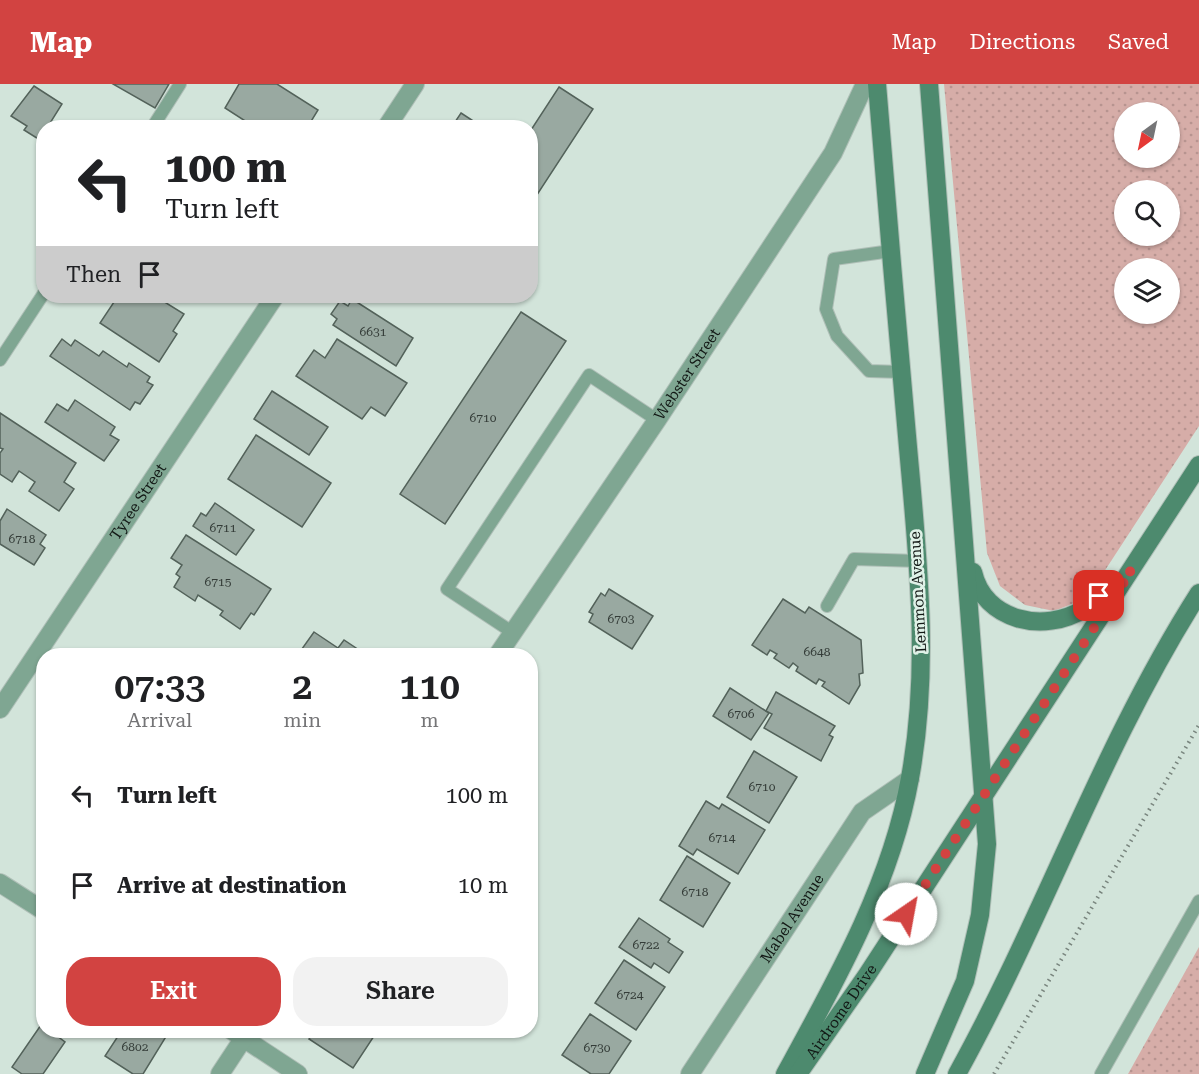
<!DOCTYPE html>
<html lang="en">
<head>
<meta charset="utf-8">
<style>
	body { margin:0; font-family:"Roboto Serif",serif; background:#f2f2f2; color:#202124; height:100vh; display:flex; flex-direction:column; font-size:22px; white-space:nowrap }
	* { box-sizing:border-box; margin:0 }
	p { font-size:20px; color:#757577 }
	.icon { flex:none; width:33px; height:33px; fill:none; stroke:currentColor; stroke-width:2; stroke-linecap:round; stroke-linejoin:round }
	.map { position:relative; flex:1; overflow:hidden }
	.details { position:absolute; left:36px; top:564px; width:502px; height:390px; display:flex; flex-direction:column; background:#fff; border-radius:24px; box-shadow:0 2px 4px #0004 }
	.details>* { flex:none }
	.guide { position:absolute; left:36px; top:36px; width:502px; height:183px; border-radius:24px; box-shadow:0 2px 4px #0004; background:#fff; color:#202124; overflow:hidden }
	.needle { width:39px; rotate:213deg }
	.controls { position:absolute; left:1114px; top:18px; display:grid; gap:12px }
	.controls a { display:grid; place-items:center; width:66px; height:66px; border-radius:50%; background:#fff; box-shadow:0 2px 4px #0004; font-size:30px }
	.pin { position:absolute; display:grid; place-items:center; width:51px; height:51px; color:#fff; margin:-26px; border-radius:12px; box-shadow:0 3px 9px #0006 }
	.me { position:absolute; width:66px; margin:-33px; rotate:33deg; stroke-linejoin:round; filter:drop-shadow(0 0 4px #0008) }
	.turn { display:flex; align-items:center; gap:21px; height:126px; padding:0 30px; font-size:27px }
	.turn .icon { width:78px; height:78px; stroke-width:2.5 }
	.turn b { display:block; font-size:42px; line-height:51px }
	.then { display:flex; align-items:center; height:57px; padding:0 30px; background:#0003; gap:12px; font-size:22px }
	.eta { display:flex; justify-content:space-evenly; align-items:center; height:102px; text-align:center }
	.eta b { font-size:36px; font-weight:600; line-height:42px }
	.cta { display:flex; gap:12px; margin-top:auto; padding:12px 30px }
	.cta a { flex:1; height:69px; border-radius:24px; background:#d24341; color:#fff; font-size:24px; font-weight:600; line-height:69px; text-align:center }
	.cta a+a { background:#f2f2f2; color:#202124 }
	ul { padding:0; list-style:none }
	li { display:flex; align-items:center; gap:18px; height:90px; padding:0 30px }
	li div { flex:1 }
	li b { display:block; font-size:22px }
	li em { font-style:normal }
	header { display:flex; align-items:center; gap:36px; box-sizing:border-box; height:84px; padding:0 30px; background:#d24341; color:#fff }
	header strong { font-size:28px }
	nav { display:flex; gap:33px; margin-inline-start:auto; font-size:21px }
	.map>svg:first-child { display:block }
</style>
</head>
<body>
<header>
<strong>Map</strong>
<nav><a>Map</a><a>Directions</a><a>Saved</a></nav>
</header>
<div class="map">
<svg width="1199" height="990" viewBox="0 0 1199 990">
	<defs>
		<pattern id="green-dots" width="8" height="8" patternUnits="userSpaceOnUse" patternTransform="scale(1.5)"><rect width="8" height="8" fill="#d6ada8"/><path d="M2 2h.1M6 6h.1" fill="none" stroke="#b79490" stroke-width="1.8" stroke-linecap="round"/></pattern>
	</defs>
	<rect width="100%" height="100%" fill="#d2e4da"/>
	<g fill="url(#green-dots)" fill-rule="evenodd">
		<path d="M944 0H1199V342L1087 514 1054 527 1025 521 1000 502 987 469ZM1125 28H1170V74H1125ZM1125 106H1170V152H1125ZM1125 184H1170V230H1125Z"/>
		<path d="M1199 863V990H1128Z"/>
	</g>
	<g fill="#99a9a1" stroke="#53625a" stroke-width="1.5">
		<path d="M113 0H169L155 24Z"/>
		<path d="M239 0H277L318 26 307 44H256L225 24Z"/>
		<path d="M34 2 62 20 47 44H44L40 56 24 46 27 42 11 32Z"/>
		<path d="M559 3 593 25 531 120V46Z"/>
		<path d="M461 29 484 44H451Z"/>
		<path d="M118 212H155L184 230 173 247 177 250 159 278 100 239Z"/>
		<path d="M352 215 413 254 396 282 333 241 337 235 331 230 340 217 348 222Z"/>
		<path d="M521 228 566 257 445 440 400 410Z"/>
		<path d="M62 255 71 262 75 256 99 272 103 267 127 283 129 279 150 293 147 298 153 301 140 320 135 318 130 326 50 272Z"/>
		<path d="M337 255 407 299 385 332 371 323 362 335 296 292 314 266 325 274Z"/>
		<path d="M272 307 328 343 309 371 254 335Z"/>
		<path d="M75 316 115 343 110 351 119 356 104 377 45 338 57 320 68 327Z"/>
		<path d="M0 329 76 379 64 398 74 405 59 427 29 407 35 398 19 387 12 398 0 390V369L3 365 0 364Z"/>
		<path d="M256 351 331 399 302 443 228 395Z"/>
		<path d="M215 419 254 446 236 471 193 442 201 429 206 432Z"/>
		<path d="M7 425 46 451 40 460 45 464 34 481 0 460V437Z"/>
		<path d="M186 451 271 505 254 531 251 529 240 545 220 531 223 527 198 511 195 517 174 503 180 493 176 490 182 481 171 474Z"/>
		<path d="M609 505 653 532 632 565 589 538 593 530 589 528 601 509 605 512Z"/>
		<path d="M783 515 805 529 809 523 861 556 863 589 859 590 860 601 849 620 822 602 825 598 819 595 816 600 796 587 798 583 793 579 789 584 774 574 777 570 770 566 767 571 752 561Z"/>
		<path d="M314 548 338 564 344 556 368 572H303L299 569Z"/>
		<path d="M730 604 769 629 751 656 713 632Z"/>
		<path d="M776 608 835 642 829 651 833 653 821 677 764 644 772 630 766 627Z"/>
		<path d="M754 667 797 693 769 739 727 713Z"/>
		<path d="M706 717 719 725 722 720 765 746 738 790 697 765 693 771 679 762Z"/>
		<path d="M687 772 730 799 703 843 660 816Z"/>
		<path d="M639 834 670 855 668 858 683 868 669 889 654 879 651 884 619 863Z"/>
		<path d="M624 876 665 903 636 946 595 919Z"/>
		<path d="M590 930 631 957 609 990H591L562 971Z"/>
		<path d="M41 941 44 946H49L65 958 43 990H22L12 983Z"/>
		<path d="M122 946H160L167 951 143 990H133L105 972Z"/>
		<path d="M315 946H378L353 984 309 955Z"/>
	</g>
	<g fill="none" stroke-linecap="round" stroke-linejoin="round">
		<defs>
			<g id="service">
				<path d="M152 44 180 0"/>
				<path d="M891 167 834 175 826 225 837 252 869 287 901 288"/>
				<path d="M0 276 44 209"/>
				<path d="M827 522 854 475 918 477"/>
				<path d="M512 548 447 505 589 291 657 336"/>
				<path d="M1101 990 1199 817"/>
			</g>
			<g id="minor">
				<path d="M386 44 415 0"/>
				<path id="s1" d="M497 572 657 336 833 69 865 0"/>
				<path id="s2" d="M0 625 275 212"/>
				<path d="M0 799 44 827"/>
				<path d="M231 946 298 990"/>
				<path d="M220 990 249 946"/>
				<path id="s3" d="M690 990 862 728 910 695"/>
			</g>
			<g id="secondary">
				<path d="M973 488C984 537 1044 550 1084 525 1095 518 1106 507 1117 498"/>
				<path d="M785 990C836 897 891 800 910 694 931 580 917 467 907 352 896 235 887 117 877 0"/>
				<path id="s4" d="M798 990 867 891 1199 381"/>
				<path d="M925 990 965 897 980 831 987 760 929 0"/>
				<path d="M957 990C1044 833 1102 661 1199 509"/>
			</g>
		</defs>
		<use href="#service" stroke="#afbfb7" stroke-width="14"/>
		<use href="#minor" stroke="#afbfb7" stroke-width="20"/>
		<use href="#secondary" stroke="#afbfb7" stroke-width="20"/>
		<path stroke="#79857e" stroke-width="4" stroke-dasharray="1.5 4.5" stroke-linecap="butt" d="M994 990 1199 641"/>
		<use href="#service" stroke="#7fa692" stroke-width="12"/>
		<use href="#minor" stroke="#7fa692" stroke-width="18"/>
		<use href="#secondary" stroke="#4d8a6e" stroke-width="18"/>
	</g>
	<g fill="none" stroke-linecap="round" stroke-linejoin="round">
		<path stroke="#d24341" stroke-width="10" stroke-dasharray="0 18" d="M906 830 1132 486 1099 512"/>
	</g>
	<g text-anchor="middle" stroke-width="5" stroke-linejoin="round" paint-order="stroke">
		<g font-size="12" fill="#343c38">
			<text x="373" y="252">6631</text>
			<text x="483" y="338">6710</text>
			<text x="223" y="448">6711</text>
			<text x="22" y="459">6718</text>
			<text x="218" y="502">6715</text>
			<text x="621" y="539">6703</text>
			<text x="817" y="572">6648</text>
			<text x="741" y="634">6706</text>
			<text x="762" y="707">6710</text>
			<text x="722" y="758">6714</text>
			<text x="695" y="812">6718</text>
			<text x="646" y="865">6722</text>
			<text x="630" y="915">6724</text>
			<text x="135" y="967">6802</text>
			<text x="597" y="968">6730</text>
		</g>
		<g font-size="15" fill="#121815" stroke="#dff1e7">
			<text dy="5" stroke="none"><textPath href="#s1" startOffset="340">Webster Street</textPath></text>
			<text dy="5" stroke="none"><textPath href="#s2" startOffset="249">Tyree Street</textPath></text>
			<text transform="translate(918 508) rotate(-93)" y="5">Lemmon Avenue</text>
			<text dy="5" stroke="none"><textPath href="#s3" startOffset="186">Mabel Avenue</textPath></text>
			<text dy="5" stroke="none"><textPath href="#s4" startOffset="76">Airdrome Drive</textPath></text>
		</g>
	</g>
</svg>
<div class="controls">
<a><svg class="needle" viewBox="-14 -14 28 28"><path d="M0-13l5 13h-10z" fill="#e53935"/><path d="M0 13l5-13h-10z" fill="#757577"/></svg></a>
<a><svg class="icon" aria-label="search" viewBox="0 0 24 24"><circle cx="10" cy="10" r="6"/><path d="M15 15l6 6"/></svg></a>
<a><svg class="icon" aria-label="layers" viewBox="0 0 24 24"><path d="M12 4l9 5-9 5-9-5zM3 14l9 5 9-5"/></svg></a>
</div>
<div class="pin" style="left:1099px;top:512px;background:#d93025"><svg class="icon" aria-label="arrive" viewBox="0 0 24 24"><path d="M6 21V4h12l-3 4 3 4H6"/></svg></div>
<svg class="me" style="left:906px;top:830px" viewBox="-20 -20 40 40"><circle r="19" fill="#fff"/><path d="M0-13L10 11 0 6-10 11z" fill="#d24341"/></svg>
<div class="guide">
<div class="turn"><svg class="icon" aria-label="left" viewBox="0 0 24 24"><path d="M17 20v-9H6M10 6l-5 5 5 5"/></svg><div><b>100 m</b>Turn left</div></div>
<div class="then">Then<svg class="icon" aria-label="arrive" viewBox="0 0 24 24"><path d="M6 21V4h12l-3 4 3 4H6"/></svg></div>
</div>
<section class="details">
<div class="eta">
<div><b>07:33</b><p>Arrival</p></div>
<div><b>2</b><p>min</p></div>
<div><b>110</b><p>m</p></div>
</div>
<ul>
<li><svg class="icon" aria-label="left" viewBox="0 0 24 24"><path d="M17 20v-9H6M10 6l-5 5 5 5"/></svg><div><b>Turn left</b></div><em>100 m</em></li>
<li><svg class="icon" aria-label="arrive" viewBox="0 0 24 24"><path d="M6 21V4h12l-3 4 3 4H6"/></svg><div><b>Arrive at destination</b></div><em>10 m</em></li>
</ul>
<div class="cta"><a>Exit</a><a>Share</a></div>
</section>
</div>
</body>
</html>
